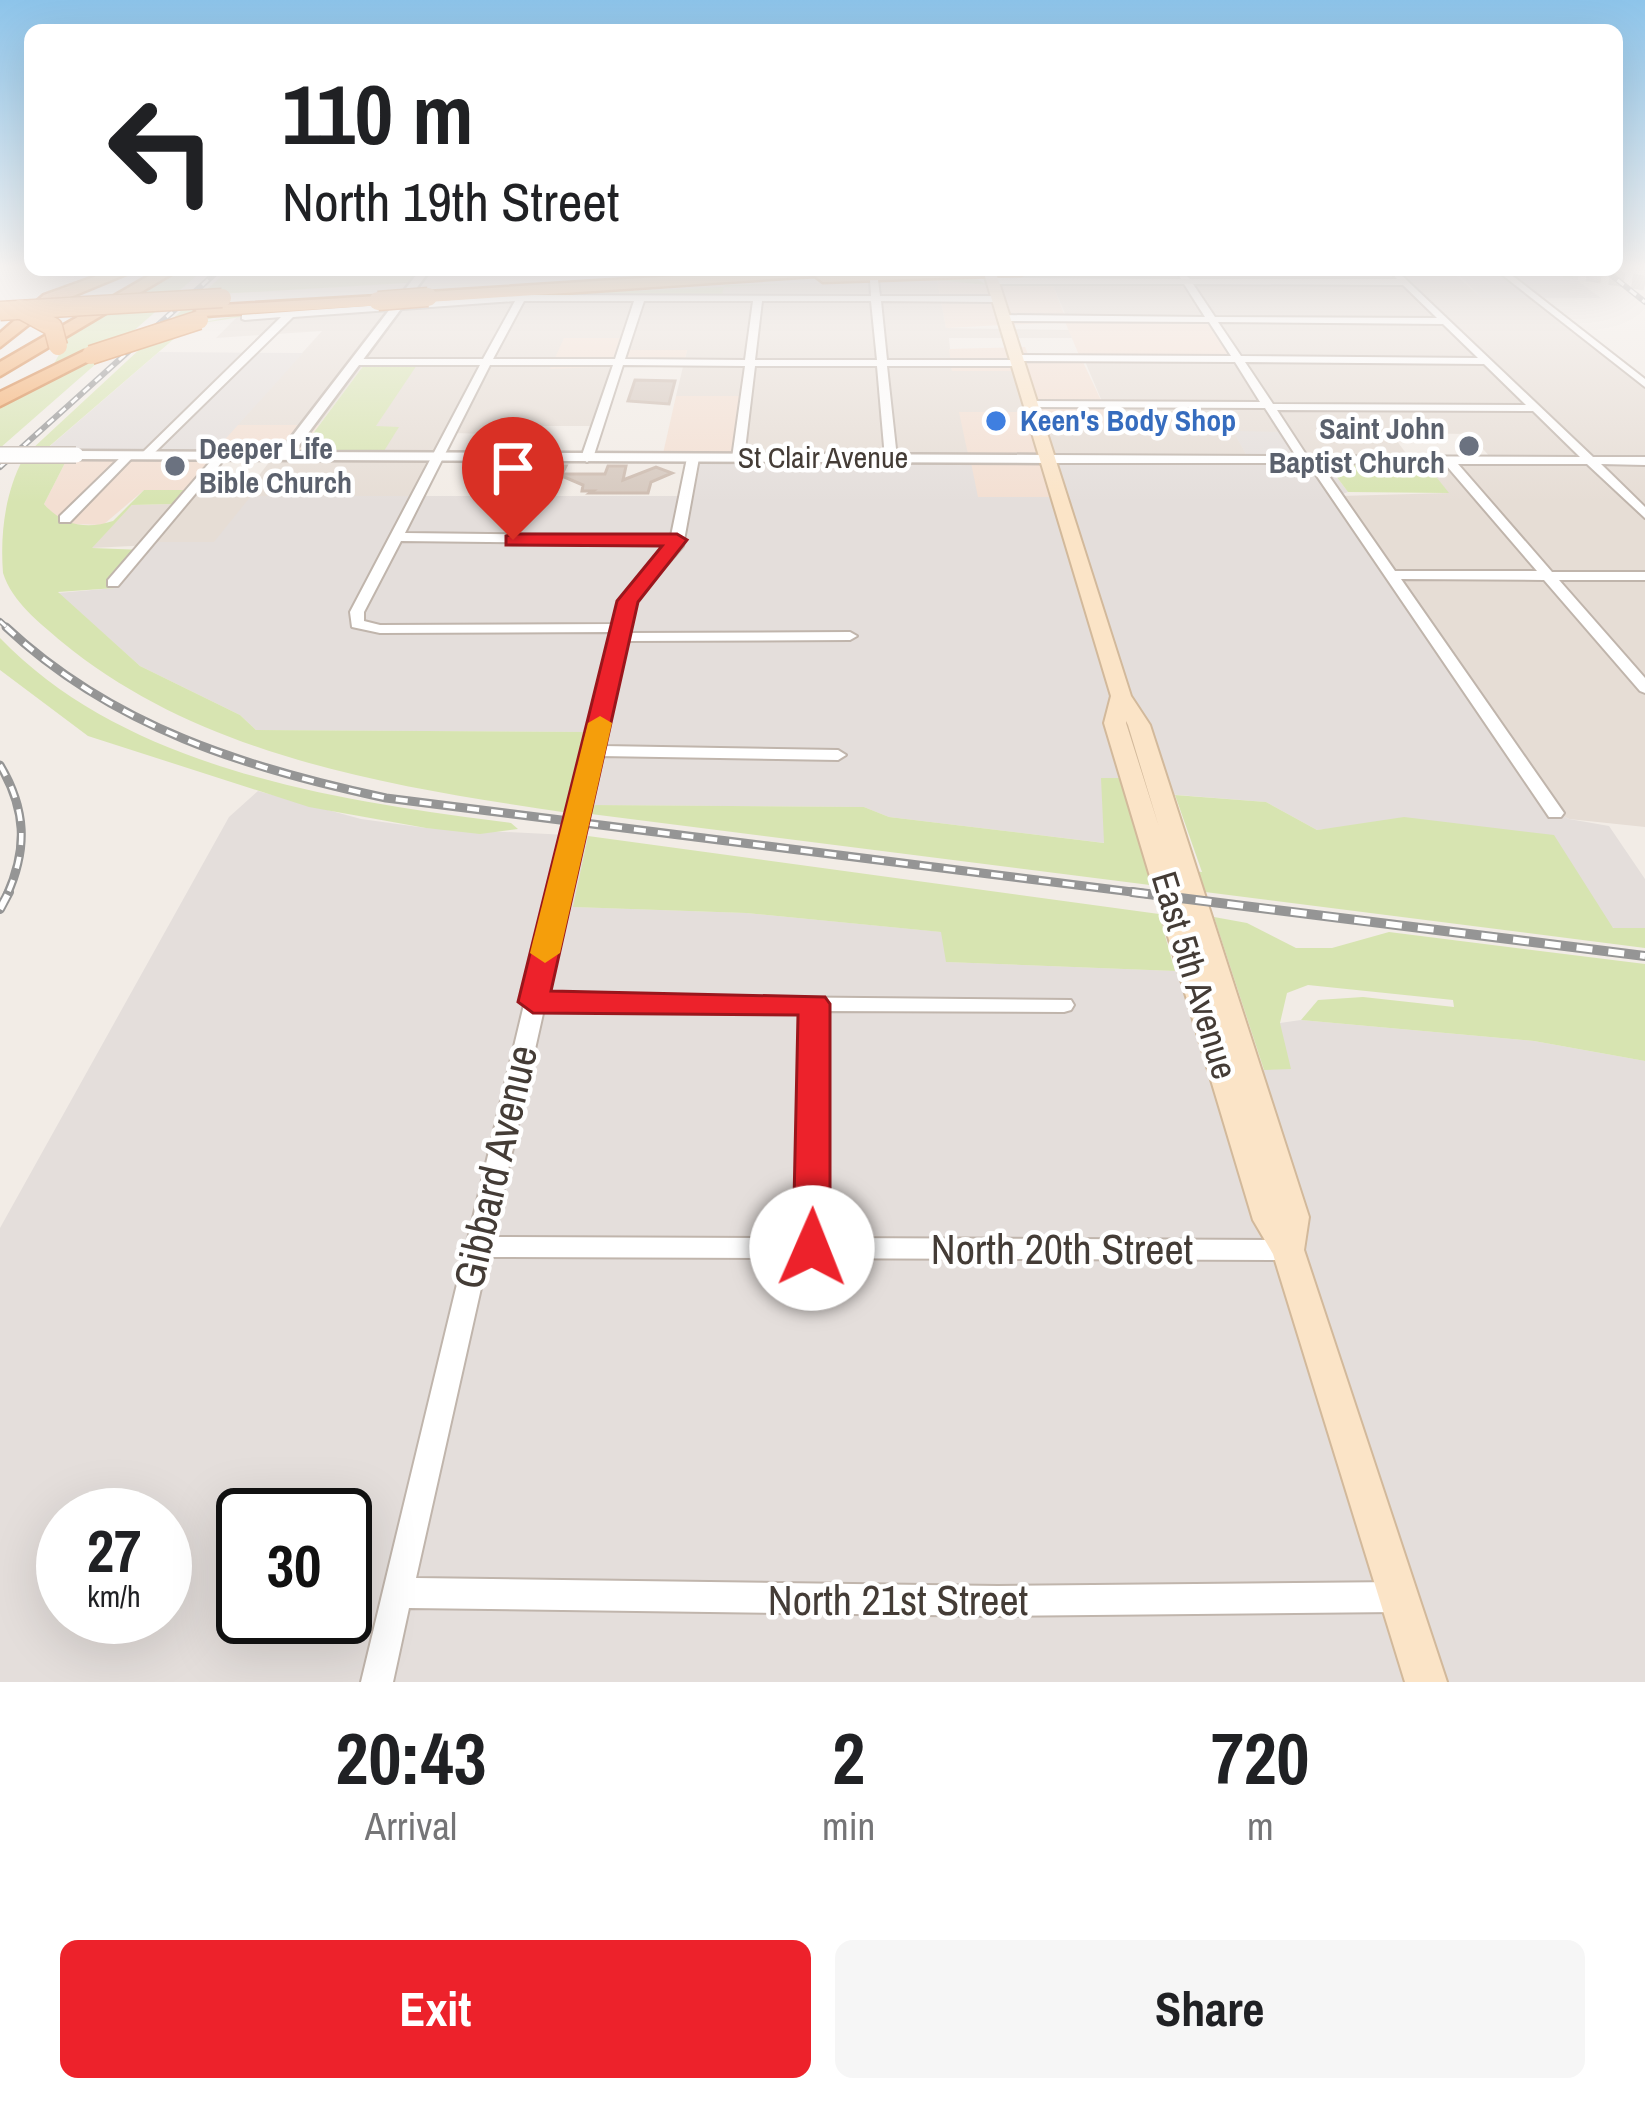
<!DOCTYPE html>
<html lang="en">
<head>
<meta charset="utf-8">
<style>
	body { margin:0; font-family:"Archivo Narrow",sans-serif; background:#f6f6f6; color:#202124; height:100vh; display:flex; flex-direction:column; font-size:45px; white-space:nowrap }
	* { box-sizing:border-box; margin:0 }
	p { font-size:39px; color:#757577 }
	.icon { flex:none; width:66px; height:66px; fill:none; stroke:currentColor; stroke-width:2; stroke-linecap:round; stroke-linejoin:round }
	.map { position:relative; height:1682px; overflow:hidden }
	.panel { display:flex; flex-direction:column; background:#fff; flex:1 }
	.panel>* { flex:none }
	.guide { position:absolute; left:24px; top:24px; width:1599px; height:252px; border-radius:18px; box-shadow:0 12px 48px #0002; background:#fff; color:#202124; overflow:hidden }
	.speed { position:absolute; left:36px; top:1488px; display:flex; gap:24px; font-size:60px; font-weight:700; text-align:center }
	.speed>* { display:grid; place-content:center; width:156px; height:156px; border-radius:50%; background:#fff; box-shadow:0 12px 48px #0002; line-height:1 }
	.speed small { font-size:30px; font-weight:400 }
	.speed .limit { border:6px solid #111; border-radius:18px; background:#fff; color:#111 }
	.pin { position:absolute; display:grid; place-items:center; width:102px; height:102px; color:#fff; margin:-123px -51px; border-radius:50% 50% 50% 0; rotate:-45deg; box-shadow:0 0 12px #0007 }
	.pin .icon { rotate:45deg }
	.me { position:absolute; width:132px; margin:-66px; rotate:1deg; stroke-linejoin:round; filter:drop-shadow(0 0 9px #0008) }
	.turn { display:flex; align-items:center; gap:42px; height:252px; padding:0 60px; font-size:54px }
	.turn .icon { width:156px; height:156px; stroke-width:2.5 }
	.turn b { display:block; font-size:84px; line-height:102px }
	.eta { display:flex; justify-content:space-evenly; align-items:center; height:204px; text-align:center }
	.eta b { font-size:72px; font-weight:700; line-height:84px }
	.action { display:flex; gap:24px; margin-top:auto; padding:24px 60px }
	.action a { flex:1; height:138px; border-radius:18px; background:#ed222b; color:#fff; font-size:48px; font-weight:700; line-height:138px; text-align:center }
	.action a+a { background:#f6f6f6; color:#202124 }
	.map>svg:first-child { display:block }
</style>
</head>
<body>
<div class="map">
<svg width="1645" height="1682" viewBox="0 0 1645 1682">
	<rect width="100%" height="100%" fill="#f2ece6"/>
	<g fill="#e6ddd5">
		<path d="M1118 270 1452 272 1482 298H1540L1645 380V827L1569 819 1549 809 1340 496 1448 493 1421 457H1490L1470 434 1391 433 1414 464H1327L1234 432 1249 459 1049 458 1040 429 1103 404 1050 278Z"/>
		<path d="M937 280 946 328 1069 330 1072 338H949L952 371H1022L1035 412 970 458H738L747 397 676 396 687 350H623L599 426H496L492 434 450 433 421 495 214 542 91 548 132 505 173 504 186 490 206 482H254L270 461 300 451H383L397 427H375L416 365H364L319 425H237L322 331 216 338 238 316 725 285Z"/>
	</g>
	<g fill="#f3dfd2">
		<path d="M1050 278 1066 319 1213 320 1241 359 1082 360 1115 430 1041 429 1059 497H977L959 412H1033L1022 371H952L949 349 1025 347 1028 354 1079 355 1065 322 946 328 937 280 984 285V280Z"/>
		<path d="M564 338H626L624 350H687L684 363 550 369Z"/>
		<path d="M676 396H747L738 458H662Z"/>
		<path d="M237 425H319L300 451 270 461H223L206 482 186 490H144L103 525 72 524 57 519 44 504 67 459 210 456Z"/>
	</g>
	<g fill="#e4dedb" fill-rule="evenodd">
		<path d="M1444 270 1567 273 1601 298H1482L1458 274Z"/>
		<path d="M159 352 303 353 210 456 35 459Z"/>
		<path d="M1233 431 1287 432 1307 459 1327 464 1348 492 1340 495 1549 809 1569 819 1609 826 1645 879V928H1614L1334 828 1317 830 1266 802 1128 791 1105 843 889 817 864 807 571 805 589 732 256 730 240 715 140 666 58 593 115 588 150 542H214L251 496H687L694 458H970L978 497H1058L1049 458H1248Z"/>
		<path d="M258 791 361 819 426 828 588 836 574 907 746 913 942 932 947 962 1175 971 1264 1070 1280 1023 1301 1020 1534 1041 1645 1061V1682H0V1228L229 817ZM63 1515H165V1617H63ZM243 1515H345V1617H243Z"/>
	</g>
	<g fill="#d7e4b1">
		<path d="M179 270H203L0 448V406L98 354 50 371 68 338Z"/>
		<path d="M228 270H418L408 283 201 295Z"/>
		<path d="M973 276 986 285 937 280 725 285 721 297 425 300Z"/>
		<path d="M377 305 259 314 190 325 45 450H31L182 310 237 311 193 324 258 312Z"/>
		<path d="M364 365H417L376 426 399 427 384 451H300Z"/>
		<path d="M23 459H67L44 504C62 525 86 530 113 521L144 490H186L173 504 132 505 92 548 144 550 115 588 58 592 140 666 240 715 256 730 590 732 569 813C394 787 203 758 62 642 40 623 12 602 3 573 0 534 5 493 23 459Z"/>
		<path d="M1327 464H1426L1449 493 1348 492Z"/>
		<path d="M0 638C127 770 338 801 511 823L518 829 480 834 426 828 309 807 88 736 0 670Z"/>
		<path d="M1101 778H1125L1148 867 1202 872 1175 795 1266 802 1317 830 1404 817 1554 835 1613 928H1645V948L591 814 592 805 864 807 889 817 1104 843Z"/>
		<path d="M588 836 1159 914 1175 971 946 962 941 932 746 913 573 907Z"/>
		<path d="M1214 917 1247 923 1296 948H1332L1389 932 1645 964V1061L1534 1041 1301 1020 1318 1000 1363 997 1454 1007 1453 1000 1308 985 1287 993 1280 1023 1291 1069 1264 1070Z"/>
	</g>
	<g fill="#d6c9bf" stroke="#cdbcb0" stroke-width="3">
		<path d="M635 380 675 381 669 404 628 401Z"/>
		<path d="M525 466H566L562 474H605L608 466H626L623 480 656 467 672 473 651 482 648 493H590L593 491H582L583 485 562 476 557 488H512Z"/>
	</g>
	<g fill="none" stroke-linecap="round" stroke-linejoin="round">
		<path stroke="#cfc9c3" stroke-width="15" stroke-dasharray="15 8" stroke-linecap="butt" d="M1564 270 1645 283"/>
		<defs>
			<g id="minor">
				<path d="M1396 270 1593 457H1645V465L1601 464 1645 507V518L1587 464H1458L1552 572H1645V580H1559L1645 678V693L1640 691 1544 580 1401 579 1564 813 1561 817H1549L1308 463H1049L1043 459 1049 455 1296 456 1265 408 1031 407 1026 404 1031 401 1260 402 1235 362 1022 361V365L1018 366H887L897 458 891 462 885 458 877 366H755L744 458 738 462 732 458 745 366 623 365 593 458 587 462 581 458 613 365H490L405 533 671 536 687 458 693 454 699 458 683 546 635 602 628 633 850 632 857 636 850 640 626 641 603 746 838 750 846 755 838 760 600 756 547 995 1071 1000 1074 1005 1071 1010 1064 1012 824 1011V1238L1288 1240 1297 1243 1300 1250 1297 1257 1288 1260 488 1257 416 1578 998 1586 1398 1582 1409 1586 1413 1597 1409 1608 1398 1612 998 1616 409 1608 393 1682H361L465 1251 463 1247 468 1239 613 632 380 633 352 627 350 612 480 365H355L350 362 355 359H483L515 301 293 317 149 458H141V454L281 317 245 320 242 319V315L521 295 871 296 870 280 874 277 878 280 880 296H998L1003 299 998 302 881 301 887 360H1013V356L1017 355 1231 356 1209 322 1004 321 999 318 1004 315 1205 317 1184 284H993L989 281 993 278 1181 279 1178 274 1182 271 1190 279H1397L1392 273ZM1193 284 1403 285 1437 318 1215 317ZM524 301H634L615 359H493ZM644 301H753L745 360 625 359ZM762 301H871L877 360H755ZM1218 322 1443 324 1478 358 1241 356ZM1245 362 1484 364 1526 405 1273 404ZM1277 410 1533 411 1580 457 1307 456ZM1320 463 1445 464 1537 571H1395ZM401 541 670 544 621 601 616 624 380 625 364 621V612ZM544 1009 804 1011 800 1238 493 1237Z"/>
				<path d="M1496 270H1505L1645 379V387Z"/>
				<path d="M124 454 134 456 70 522H60V516Z"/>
				<path d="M217 454 227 456 118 586H108V580Z"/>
			</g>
			<path id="tertiary" d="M420 270H430L294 452 1049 455 1056 459 1049 463 76 459 69 455 76 451 280 452Z"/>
			<path id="secondary" d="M983 270H995L1131 696 1150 725 1309 1217 1304 1250 1447 1682H1405L1273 1254 1253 1220 1104 723 1111 696ZM1126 721 1128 725 1159 827 1126 723Z"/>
			<g id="motorway">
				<path d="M113 270H136L56 303 0 347V333L44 295Z"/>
				<path d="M159 270H178L0 376V362Z"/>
				<path d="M767 270H1029L1021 275 823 282 815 276 428 302 420 297 428 292Z"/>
				<path d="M378 296 384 305 204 316 195 311 204 306Z"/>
				<path d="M84 351 100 355 0 406V392Z"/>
			</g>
		</defs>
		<use href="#minor" stroke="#c0b5ac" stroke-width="4"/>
		<use href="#tertiary" stroke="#c0b5ac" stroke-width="5"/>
		<use href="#secondary" stroke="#d2b99b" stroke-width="4"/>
		<use href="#motorway" stroke="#d4803f" stroke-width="5"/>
		<use href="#minor" fill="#fff" fill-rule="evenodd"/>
		<use href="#tertiary" fill="#fff" fill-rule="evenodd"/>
		<use href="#secondary" fill="#fbe4c7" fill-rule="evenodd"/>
		<use href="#motorway" fill="#f5ae6e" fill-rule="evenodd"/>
		<defs>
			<g id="rail-far2">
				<path d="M1605 270 1645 302"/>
				<path d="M0 467 219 270"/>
				<path d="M0 621 10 630"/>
			</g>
			<g id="rail-far1">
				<path d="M6 627C113 727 246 768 386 798L1156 895"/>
				<path d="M0 765C26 809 28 848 7 895"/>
			</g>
			<g id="rail">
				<path d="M1132 892 1645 956"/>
				<path d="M0 909 9 892"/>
			</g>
		</defs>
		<use href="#rail-far2" stroke="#959595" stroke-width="6"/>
		<use href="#rail-far1" stroke="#959595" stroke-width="9"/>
		<use href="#rail" stroke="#959595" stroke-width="10"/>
		<use href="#rail-far2" stroke="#fff" stroke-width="3" stroke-dasharray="8" stroke-linecap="butt"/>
		<use href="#rail-far1" stroke="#fff" stroke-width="4.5" stroke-dasharray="12" stroke-linecap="butt"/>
		<use href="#rail" stroke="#fff" stroke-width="6" stroke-dasharray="16" stroke-linecap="butt"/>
		<defs>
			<path id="tertiary-bridge" d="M0 455H76"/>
			<g id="motorway-bridge">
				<path d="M378 301 428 297"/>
				<path d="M20 309 53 327 58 346"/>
				<path d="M0 311 222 298"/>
				<path d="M91 355 199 320"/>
			</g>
		</defs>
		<use href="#tertiary-bridge" stroke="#c0b5ac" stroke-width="18" stroke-linecap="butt"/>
		<use href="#motorway-bridge" stroke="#d4803f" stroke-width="21" stroke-linecap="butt"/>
		<use href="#tertiary-bridge" stroke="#fff" stroke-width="15"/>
		<use href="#motorway-bridge" stroke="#f5ae6e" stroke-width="18"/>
	</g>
	<linearGradient id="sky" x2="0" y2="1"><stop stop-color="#8dc4ea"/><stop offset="0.53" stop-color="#f9f6f4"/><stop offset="1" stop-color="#f9f6f4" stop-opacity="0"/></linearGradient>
	<rect width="1645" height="503" fill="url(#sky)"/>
	<path fill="#ed222b" stroke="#9a161c" stroke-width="3" d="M513 534H677L687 540 638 602 551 991 825 997 830 1004V1248L825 1259 812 1264 799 1259 793 1248 798 1015 533 1013 518 1002 617 601 662 546 506 545V536Z"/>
	<path fill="#f59e0b" d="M600 716 612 723 560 953 545 963 530 953 588 723Z"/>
	<circle fill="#3f7fe0" stroke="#fff" stroke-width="4.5" cx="996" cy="421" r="12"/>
	<g fill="#6b7280" stroke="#fff" stroke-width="4.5">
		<circle cx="1469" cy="446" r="12"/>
		<circle cx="175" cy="466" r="12"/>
	</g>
	<g text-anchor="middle" stroke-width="9" stroke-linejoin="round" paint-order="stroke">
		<g font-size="30" font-weight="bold" fill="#366cbe" stroke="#fff" text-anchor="start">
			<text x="1020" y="431">Keen's Body Shop</text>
		</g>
		<g font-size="30" font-weight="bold" fill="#5b616d" stroke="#fff" text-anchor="end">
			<text x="1445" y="439">Saint John<tspan x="1445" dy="34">Baptist Church</tspan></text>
			<text x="199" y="459" text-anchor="start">Deeper Life<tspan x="199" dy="34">Bible Church</tspan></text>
		</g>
		<g font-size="30" fill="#443c36" stroke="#fff">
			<text x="823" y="468">St Clair Avenue</text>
		</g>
		<g font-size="36" fill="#443c36" stroke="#fff">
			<text transform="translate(1195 975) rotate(73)" y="13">East 5th Avenue</text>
		</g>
		<g font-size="42" fill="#443c36" stroke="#fff">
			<text transform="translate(495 1167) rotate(-77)" y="15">Gibbard Avenue</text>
			<text x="1062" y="1264">North 20th Street</text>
			<text x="898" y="1615">North 21st Street</text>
		</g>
	</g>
</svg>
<div class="speed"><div>27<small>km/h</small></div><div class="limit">30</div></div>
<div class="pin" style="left:513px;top:540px;background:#d93025"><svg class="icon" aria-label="arrive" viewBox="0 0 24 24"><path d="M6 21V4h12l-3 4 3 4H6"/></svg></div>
<svg class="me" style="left:812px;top:1248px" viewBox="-20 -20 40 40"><circle r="19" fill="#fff"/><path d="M0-13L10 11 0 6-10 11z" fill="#ed222b"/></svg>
<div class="guide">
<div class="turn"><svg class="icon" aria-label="left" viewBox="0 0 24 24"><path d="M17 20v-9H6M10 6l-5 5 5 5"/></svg><div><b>110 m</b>North 19th Street</div></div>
</div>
</div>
<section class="panel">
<div class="eta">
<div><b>20:43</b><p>Arrival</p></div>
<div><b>2</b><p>min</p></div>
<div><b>720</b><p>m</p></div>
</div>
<div class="action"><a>Exit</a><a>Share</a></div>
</section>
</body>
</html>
